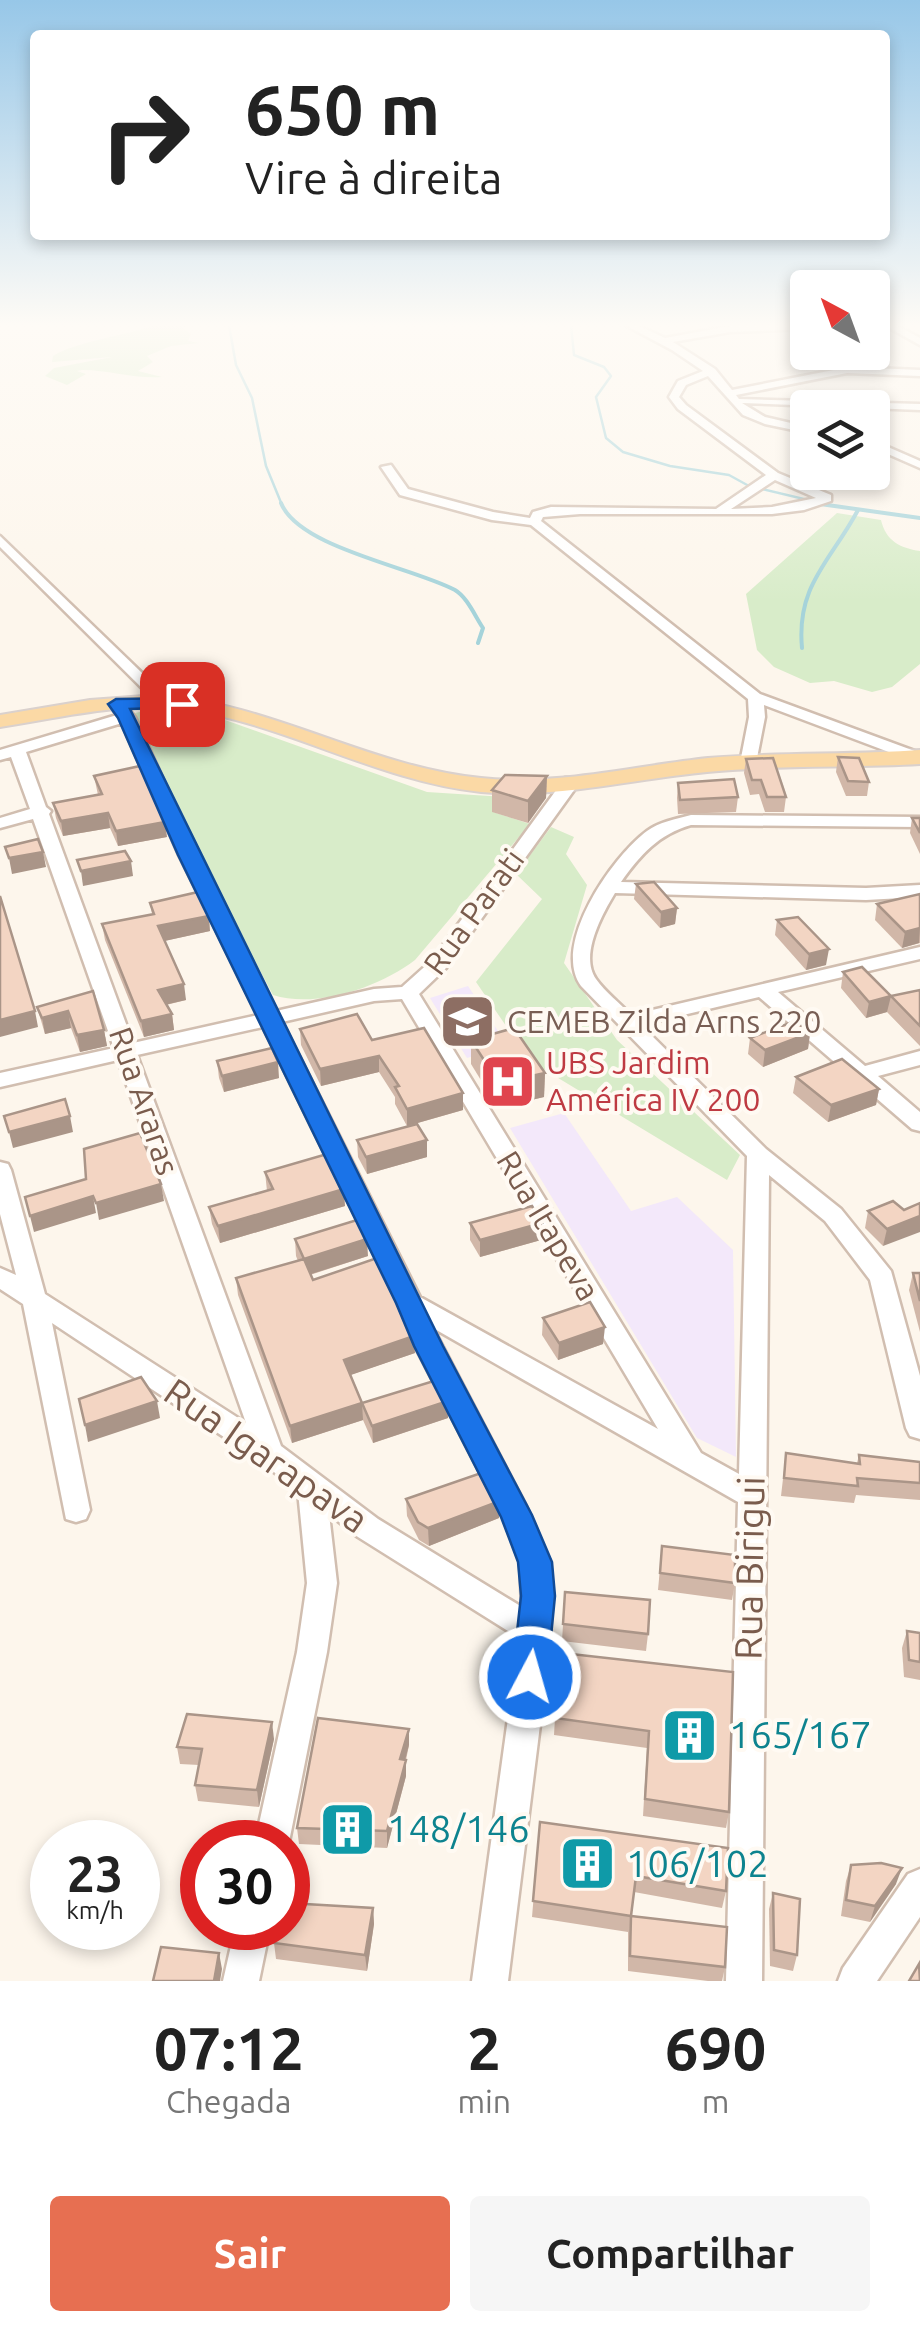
<!DOCTYPE html>
<html lang="pt">
<head>
<meta charset="utf-8">
<style>
	body { margin:0; font-family:Ubuntu,sans-serif; background:#f6f6f6; color:#222; height:100vh; display:flex; flex-direction:column; font-size:38px; white-space:nowrap }
	* { box-sizing:border-box; margin:0 }
	p { font-size:32px; color:#767676 }
	.icon { flex:none; width:55px; height:55px; fill:none; stroke:currentColor; stroke-width:2; stroke-linecap:round; stroke-linejoin:round }
	.map { position:relative; height:1981px; overflow:hidden }
	.side { display:flex; flex-direction:column; background:#fff; flex:1 }
	.side>* { flex:none }
	.banner { position:absolute; left:30px; top:30px; width:860px; height:210px; border-radius:10px; box-shadow:0 5px 15px #0003; background:#fff; color:#222; overflow:hidden }
	.needle { width:65px; rotate:319deg }
	.controls { position:absolute; left:790px; top:270px; display:grid; gap:20px }
	.controls a { display:grid; place-items:center; width:100px; height:100px; border-radius:10px; background:#fff; box-shadow:0 5px 15px #0003; font-size:50px }
	.speed { position:absolute; left:30px; top:1820px; display:flex; gap:20px; font-size:50px; font-weight:700; text-align:center }
	.speed>* { display:grid; place-content:center; width:130px; height:130px; border-radius:50%; background:#fff; box-shadow:0 5px 15px #0003; line-height:1 }
	.speed small { font-size:25px; font-weight:400 }
	.speed .limit { border:15px solid #d22; background:#fff; color:#111 }
	.pin { position:absolute; display:grid; place-items:center; width:85px; height:85px; color:#fff; margin:-42px; border-radius:20px; box-shadow:0 5px 15px #0006 }
	.me { position:absolute; width:110px; margin:-55px; rotate:6deg; stroke-linejoin:round; filter:drop-shadow(0 0 8px #0008) }
	.turn { display:flex; align-items:center; gap:35px; height:210px; padding:0 50px; font-size:45px }
	.turn .icon { width:130px; height:130px; stroke-width:2.5 }
	.turn b { display:block; font-size:70px; line-height:85px }
	.eta { display:flex; justify-content:space-evenly; align-items:center; height:170px; text-align:center }
	.eta b { font-size:60px; font-weight:600; line-height:70px }
	.action { display:flex; gap:20px; margin-top:auto; padding:20px 50px }
	.action a { flex:1; height:115px; border-radius:10px; background:#e76f51; color:#fff; font-size:40px; font-weight:600; line-height:115px; text-align:center }
	.action a+a { background:#f6f6f6; color:#222 }
	.map>svg:first-child { display:block }
</style>
</head>
<body>
<div class="map">
<svg width="920" height="1981" viewBox="0 0 920 1981">
	<rect width="100%" height="100%" fill="#fdf6ec"/>
	<g fill="#f3e8fa">
		<path d="M468 986 508 1046 467 1058 430 998Z"/>
		<path d="M564 1113 631 1211 677 1197 733 1250 736 1457 697 1438 510 1128Z"/>
	</g>
	<g fill="#d8ecc9">
		<path d="M154 325H187L183 328 191 334 188 341 199 343 171 346 147 356 153 362 138 371 162 377C134 379 110 370 82 370L77 371 86 374 67 385 45 376 54 368 112 357 52 362 53 356C77 341 125 336 154 325Z"/>
		<path d="M837 513 881 520C886 541 900 548 920 551V664L892 687 872 692 834 681 810 683 774 667 757 650 746 594Z"/>
		<path d="M163 707 225 720 427 792 505 797 493 812 530 824 415 960C380 987 316 1009 273 995L207 872 135 713Z"/>
		<path d="M551 827 574 837 566 854 587 885 564 963 617 1040 740 1155 727 1180 530 1061 476 982 542 899 516 874Z"/>
	</g>
	<g fill="none" stroke-linecap="round" stroke-linejoin="round">
		<g stroke="#a5d3da" stroke-width="2.5">
			<path d="M229 325 236 365 252 398 266 466 282 505"/>
			<path d="M571 325 574 355 604 367 611 376 596 397 606 438 623 452 670 466 729 475 749 486 829 505"/>
		</g>
		<g stroke="#a5d3da" stroke-width="4">
			<path d="M281 503C299 548 412 567 455 590 467 597 475 616 483 628L478 643"/>
			<path d="M813 503 920 518"/>
			<path d="M802 648C796 585 831 561 858 510"/>
		</g>
		<defs>
			<g id="minor">
				<path d="M625 325H637L665 338 730 326 808 325V329L730 332 673 342 715 369 732 390 839 369 816 352H828L849 367 920 370V376L847 373 736 395 739 399 920 404V410L742 403 765 417 808 427V433L765 424 743 415 708 376 686 385 679 397 686 405 778 473 831 495V501L804 510 772 514H580L543 517 541 521 760 694 920 753V761L910 760 764 705 765 717 756 763 748 768 742 766 740 763 749 717 748 699 531 525 492 520 400 495 381 467 391 465 408 489 493 512 530 518 533 512 551 507 716 509 766 475 678 409 669 397 678 381 703 371 672 350ZM775 480 816 498 772 507 731 509Z"/>
				<path d="M884 325H896L920 338V345Z"/>
				<path d="M872 440 920 461V468L872 447Z"/>
				<path d="M0 536 169 699V705H159L0 547Z"/>
				<path d="M117 699 122 701 135 717 197 855 276 1011 374 989 402 987 432 960 565 778H577V786L446 968 419 994 701 1453 739 1474 747 1156 581 986C551 945 612 857 647 831 659 822 676 819 691 815L920 817V827L691 825C659 834 640 855 621 882L866 888 920 885V897L866 900 615 893C603 913 579 955 596 979 605 992 620 1003 631 1015L920 947V959L778 992 865 1066 920 1051V1065L878 1076 920 1112V1131L912 1129 759 997 641 1025 766 1149 841 1209 891 1271 920 1376V1439L910 1436 906 1428 870 1280 825 1221 769 1175 762 1981H726L738 1502 433 1328 526 1506 550 1562 553 1596 546 1677 508 1981H472L519 1638 358 1537 329 1514 337 1583 327 1652 289 1842 288 1845V1842H255L297 1652 307 1583 298 1491 260 1461 52 1323 90 1510 86 1519 76 1522 66 1519 23 1304 0 1289V1268L16 1275 0 1214V1162L8 1164 11 1170 45 1294 246 1423 118 1060 0 1087V1073L114 1048 33 819 0 828V818L30 809 11 757 0 760V750L117 715 109 704ZM122 723 179 855 258 1015 133 1043 49 814 51 811 46 807 26 752ZM402 999 658 1429 420 1297 282 1022 374 1001ZM263 1027 398 1303 415 1346 503 1517 520 1562 522 1607 378 1519 281 1446 137 1055Z"/>
				<path d="M920 1869V1917L877 1981H838L843 1968 908 1874Z"/>
				<path d="M235 1928H270L259 1981H223Z"/>
			</g>
			<path id="major" d="M158 695C271 703 369 767 481 778 557 786 632 766 708 758 778 752 849 755 920 750V764C849 768 778 765 707 772 632 779 557 799 481 792 376 781 284 722 181 709 121 702 59 718 0 727V715L90 700Z"/>
		</defs>
		<use href="#minor" stroke="#d1beb0" stroke-width="5"/>
		<use href="#major" stroke="#dad1cd" stroke-width="4"/>
		<use href="#minor" fill="#fff" fill-rule="evenodd"/>
		<use href="#major" fill="#fbd9a5" fill-rule="evenodd"/>
	</g>
	<g fill="#d1b7a8">
		<path d="M838 757 869 782 867 796H846L836 772Z"/>
		<path d="M746 759 786 797 784 812H765L759 794 750 795 744 773Z"/>
		<path d="M94 776 167 837 118 846 110 828 63 836 56 818 53 803 98 795Z"/>
		<path d="M547 776 546 798 528 823 492 812V790Z"/>
		<path d="M678 783 738 797 736 812 678 814 677 798Z"/>
		<path d="M912 818H920V854L910 833Z"/>
		<path d="M636 884 677 908 675 924 660 928 634 899Z"/>
		<path d="M920 894V943L902 948 875 920 877 904Z"/>
		<path d="M150 903 210 931 164 941 186 1000 166 1005 172 1014 174 1030 144 1037 105 940 102 924 152 914Z"/>
		<path d="M777 920 826 965 806 970 775 935Z"/>
		<path d="M843 972 891 996 920 990V1046L887 1012 866 1018 841 988Z"/>
		<path d="M93 991 104 1030 107 1046 80 1052 71 1028 45 1034 37 1007Z"/>
		<path d="M300 1029 372 1040 463 1093V1110L407 1126 395 1104V1097L379 1072 321 1086 301 1045Z"/>
		<path d="M810 1033 808 1049 763 1067 748 1054 750 1038Z"/>
		<path d="M471 1040 545 1073 544 1097 498 1108 471 1064Z"/>
		<path d="M217 1061 279 1078 224 1092 219 1078Z"/>
		<path d="M796 1077 879 1089 876 1105 828 1122 793 1093Z"/>
		<path d="M357 1140 427 1157 367 1174 358 1157Z"/>
		<path d="M265 1172 345 1206 220 1243 212 1224 209 1207 267 1191Z"/>
		<path d="M904 1210 883 1246 865 1228 868 1211Z"/>
		<path d="M470 1223H542L541 1240 480 1257 470 1240Z"/>
		<path d="M295 1239 368 1256 310 1275 313 1280 415 1353 350 1375 362 1403 448 1401V1418L373 1443 363 1420 292 1443 238 1295 236 1278 298 1261 296 1256Z"/>
		<path d="M913 1273H920V1332L909 1290Z"/>
		<path d="M543 1318 603 1344 558 1360 542 1335Z"/>
		<path d="M786 1453 857 1463 859 1455 920 1462V1500L856 1495 854 1503 781 1496Z"/>
		<path d="M406 1499 500 1501 499 1518 429 1546 419 1540 407 1516Z"/>
		<path d="M662 1546 735 1583 732 1600 658 1590Z"/>
		<path d="M565 1592 648 1634 646 1651 562 1641Z"/>
		<path d="M907 1631 920 1633V1680L904 1677 902 1648Z"/>
		<path d="M733 1672 729 1812 726 1828 643 1816 647 1748 554 1735 555 1718Z"/>
		<path d="M274 1739 259 1807 198 1801 195 1785 199 1765 180 1764 177 1747Z"/>
		<path d="M409 1745 406 1760V1776L387 1848 299 1844 297 1828Z"/>
		<path d="M540 1822 726 1891 722 1908 634 1892 631 1916 725 1967 722 1981H708L628 1971V1932L532 1917Z"/>
		<path d="M851 1865 896 1884 870 1922 841 1916 846 1881Z"/>
		<path d="M773 1893 797 1955 793 1971 770 1966 769 1909Z"/>
		<path d="M373 1908 374 1924 367 1971 276 1959 274 1943Z"/>
	</g>
	<g fill="#aa9588">
		<path d="M547 776 546 798 528 823V801Z"/>
		<path d="M108 813 110 828 63 836 61 821Z"/>
		<path d="M165 822 167 837 118 846 116 831Z"/>
		<path d="M43 852 46 867 12 874 9 858Z"/>
		<path d="M131 861 133 876 83 886 81 871Z"/>
		<path d="M677 908 675 924 660 928 661 912Z"/>
		<path d="M209 916 210 931 160 942 158 926Z"/>
		<path d="M920 928 919 943 902 948 905 932Z"/>
		<path d="M829 949 826 965 806 970 809 954Z"/>
		<path d="M184 984 186 1000 160 1006 158 990Z"/>
		<path d="M891 996 887 1012 866 1018 869 1002Z"/>
		<path d="M35 1011 38 1027 0 1037V1020Z"/>
		<path d="M68 1011 71 1028 45 1034 42 1018Z"/>
		<path d="M172 1014 174 1030 144 1037 141 1021Z"/>
		<path d="M104 1030 107 1046 80 1052 77 1035Z"/>
		<path d="M810 1033 808 1049 763 1067 765 1050Z"/>
		<path d="M379 1056V1072L321 1086 320 1069Z"/>
		<path d="M278 1062 279 1078 224 1092 222 1076Z"/>
		<path d="M545 1073 544 1097 498 1108 499 1083Z"/>
		<path d="M879 1089 876 1105 828 1122 831 1105Z"/>
		<path d="M463 1093V1110L407 1126V1109Z"/>
		<path d="M70 1116 73 1132 13 1148 9 1132Z"/>
		<path d="M427 1140V1157L367 1174 366 1157Z"/>
		<path d="M161 1184 164 1201 99 1220 96 1203Z"/>
		<path d="M344 1189 345 1206 220 1243 218 1226Z"/>
		<path d="M93 1196 96 1213 34 1232 30 1216Z"/>
		<path d="M920 1216V1232L883 1246 887 1229Z"/>
		<path d="M542 1223 541 1240 480 1257V1240Z"/>
		<path d="M367 1239 368 1256 305 1276 304 1259Z"/>
		<path d="M605 1327 603 1344 558 1360 559 1343Z"/>
		<path d="M414 1336 415 1353 345 1377 344 1360Z"/>
		<path d="M157 1401 160 1418 88 1442 85 1425Z"/>
		<path d="M448 1401V1418L373 1443 372 1426Z"/>
		<path d="M362 1403 363 1420 292 1443 290 1426Z"/>
		<path d="M500 1501 499 1518 429 1546 428 1528Z"/>
		<path d="M272 1722 274 1739 259 1807 257 1790Z"/>
		<path d="M409 1729V1745L401 1776 400 1759Z"/>
		<path d="M406 1760V1776L387 1848V1831Z"/>
		<path d="M902 1868 896 1884 870 1922 875 1906Z"/>
		<path d="M373 1908 374 1924 367 1971 365 1955Z"/>
		<path d="M219 1953 222 1969 220 1981H214Z"/>
	</g>
	<g fill="#f3d5c3" stroke="#aa9588" stroke-width="2.5">
		<path d="M838 757 859 758 869 782 848 781Z"/>
		<path d="M773 758 786 797H767L761 780H752L746 759Z"/>
		<path d="M140 766 165 822 116 831 108 813 61 821 53 803 102 794 94 776Z"/>
		<path d="M505 775 547 776 528 801 492 790Z"/>
		<path d="M734 779 738 797 680 800 678 783Z"/>
		<path d="M912 818H920V833Z"/>
		<path d="M38 839 43 852 9 858 5 847Z"/>
		<path d="M125 851 131 861 81 871 77 860Z"/>
		<path d="M654 882 677 908 661 912 636 884Z"/>
		<path d="M198 892 209 916 158 926 184 984 158 990 172 1014 141 1021 102 924 154 914 150 903Z"/>
		<path d="M920 894V928L905 932 877 904Z"/>
		<path d="M0 896 35 1011 0 1020Z"/>
		<path d="M798 917 829 949 809 954 777 920Z"/>
		<path d="M862 967 891 996 869 1002 843 972Z"/>
		<path d="M920 990V1026L891 996Z"/>
		<path d="M93 991 104 1030 77 1035 68 1011 42 1018 37 1007Z"/>
		<path d="M357 1014 372 1040 424 1028 463 1093 407 1109 395 1087 399 1086 379 1056 320 1069 300 1029Z"/>
		<path d="M795 1021 810 1033 765 1050 750 1038Z"/>
		<path d="M514 1028 545 1073 499 1083 471 1040Z"/>
		<path d="M272 1048 278 1062 222 1076 217 1061Z"/>
		<path d="M842 1059 879 1089 831 1105 796 1077Z"/>
		<path d="M65 1099 70 1116 9 1132 4 1116Z"/>
		<path d="M417 1124 427 1140 366 1157 357 1140Z"/>
		<path d="M140 1133 161 1184 96 1203 93 1196 30 1216 25 1197 86 1179 84 1149Z"/>
		<path d="M327 1154 344 1189 218 1226 209 1207 273 1189 265 1172Z"/>
		<path d="M893 1201 904 1210 920 1203V1216L887 1229 868 1211Z"/>
		<path d="M532 1206 542 1223 480 1240 470 1223Z"/>
		<path d="M357 1220 367 1239 304 1259 295 1239Z"/>
		<path d="M377 1258 414 1336 344 1360 362 1403 290 1426 236 1278 304 1259 313 1280Z"/>
		<path d="M913 1273H920V1301Z"/>
		<path d="M590 1302 605 1327 559 1343 543 1318Z"/>
		<path d="M141 1377 157 1401 85 1425 79 1399Z"/>
		<path d="M437 1380 448 1401 372 1426 362 1403Z"/>
		<path d="M786 1453 860 1464 859 1455 920 1462V1483L857 1478 858 1486 784 1478Z"/>
		<path d="M484 1472 500 1501 428 1528 418 1522 406 1499Z"/>
		<path d="M662 1546 735 1555V1583L660 1573Z"/>
		<path d="M565 1592 650 1600 648 1634 563 1624Z"/>
		<path d="M907 1631 920 1633V1662L909 1660Z"/>
		<path d="M562 1653 733 1672 729 1812 645 1799 649 1731 555 1718Z"/>
		<path d="M187 1714 272 1722 257 1790 195 1785 202 1749 177 1747Z"/>
		<path d="M318 1718 409 1729 400 1759 406 1760 387 1831 297 1828Z"/>
		<path d="M540 1822 728 1848 726 1891 636 1876 631 1916 533 1901Z"/>
		<path d="M881 1863 902 1868 875 1906 846 1900 851 1865Z"/>
		<path d="M773 1893 800 1899 797 1955 774 1950Z"/>
		<path d="M288 1903 373 1908 365 1955 274 1943 277 1928H288Z"/>
		<path d="M631 1916 727 1927 725 1967 630 1956Z"/>
		<path d="M161 1947 219 1953 214 1981H153Z"/>
		<path d="M919 1964 920 1981H909Z"/>
	</g>
	<linearGradient id="sky" x2="0" y2="1"><stop stop-color="#97c7e8"/><stop offset="0.54" stop-color="#fefbf6"/><stop offset="1" stop-color="#fefbf6" stop-opacity="0"/></linearGradient>
	<rect width="920" height="602" fill="url(#sky)"/>
	<path fill="#1a73e8" stroke="#114b97" stroke-width="2.5" d="M182 698 188 700V707L130 709 443 1346 532 1515 552 1562 555 1596 547 1677 542 1688 530 1693 517 1688 512 1677 521 1596 518 1562 501 1517 414 1346 396 1303 178 855 118 718 108 704 116 699Z"/>
	<defs>
		<symbol id="school-square" viewBox="-11 -11 22 22"><rect x="-9" y="-9" width="18" height="18" rx="4" fill="#8d6e63" stroke="#fffaf3"/><path d="M0-5L7-2L0 1L-7-2ZM-4 1L0 2.5L4 1V4Q0 6-4 4Z" fill="#fff"/></symbol>
		<symbol id="hospital-square" viewBox="-11 -11 22 22"><rect x="-9" y="-9" width="18" height="18" rx="4" fill="#e0444e" stroke="#fffaf3"/><path d="M-5-5h3v3.5h4V-5h3V5h-3V1.5h-4V5h-3Z" fill="#fff"/></symbol>
		<symbol id="building-square" viewBox="-11 -11 22 22"><rect x="-9" y="-9" width="18" height="18" rx="4" fill="#0f9aa8" stroke="#fffaf3"/><path d="M-4-6H4V6H1V3H-1V6H-4ZM-2.5-4.3h1.7v1.8h-1.7ZM.8-4.3h1.7v1.8H.8ZM-2.5-1h1.7V.8h-1.7ZM.8-1h1.7V.8H.8Z" fill="#fff"/></symbol>
	</defs>
	<g fill-rule="evenodd">
		<use href="#school-square" x="436" y="990" width="63" height="63"/>
		<use href="#hospital-square" x="476" y="1050" width="63" height="63"/>
		<use href="#building-square" x="658" y="1704" width="63" height="63"/>
		<use href="#building-square" x="316" y="1798" width="63" height="63"/>
		<use href="#building-square" x="556" y="1832" width="63" height="63"/>
	</g>
	<g text-anchor="middle" stroke-width="8" stroke-linejoin="round" paint-order="stroke">
		<g font-size="32" fill="#7a5c4d" stroke="#fffaf3">
			<text transform="translate(474 912) rotate(-54)" y="11">Rua Parati</text>
			<text transform="translate(144 1101) rotate(71)" y="11">Rua Araras</text>
			<text transform="translate(548 1226) rotate(59)" y="11">Rua Itapeva</text>
		</g>
		<g font-size="32" fill="#785e54" stroke="#fffaf3" text-anchor="start">
			<text x="507" y="1033">CEMEB Zilda Arns 220</text>
		</g>
		<g font-size="32" fill="#be3a42" stroke="#fffaf3" text-anchor="start">
			<text x="546" y="1074">UBS Jardim<tspan x="546" dy="37">América IV 200</tspan></text>
		</g>
		<g font-size="38" fill="#7a5c4d" stroke="#fffaf3">
			<text transform="translate(266 1456) rotate(35)" y="13">Rua Igarapava</text>
			<text transform="translate(750 1568) rotate(-89)" y="13">Rua Birigui</text>
		</g>
		<g font-size="38" fill="#0d838f" stroke="#fffaf3" text-anchor="start">
			<text x="729" y="1748">165/167</text>
			<text x="387" y="1842">148/146</text>
			<text x="626" y="1877">106/102</text>
		</g>
	</g>
</svg>
<div class="controls">
<a><svg class="needle" viewBox="-14 -14 28 28"><path d="M0-13l5 13h-10z" fill="#e53935"/><path d="M0 13l5-13h-10z" fill="#767676"/></svg></a>
<a><svg class="icon" aria-label="layers" viewBox="0 0 24 24"><path d="M12 4l9 5-9 5-9-5zM3 14l9 5 9-5"/></svg></a>
</div>
<div class="speed"><div>23<small>km/h</small></div><div class="limit">30</div></div>
<div class="pin" style="left:182px;top:704px;background:#d93025"><svg class="icon" aria-label="arrive" viewBox="0 0 24 24"><path d="M6 21V4h12l-3 4 3 4H6"/></svg></div>
<svg class="me" style="left:530px;top:1677px" viewBox="-20 -20 40 40"><circle r="17" fill="#1a73e8" stroke="#fff" stroke-width="3"/><path d="M0-11L8 9 0 5-8 9z" fill="#fff"/></svg>
<div class="banner">
<div class="turn"><svg class="icon" aria-label="right" viewBox="0 0 24 24"><path d="M7 20v-9h11M14 6l5 5-5 5"/></svg><div><b>650 m</b>Vire à direita</div></div>
</div>
</div>
<section class="side">
<div class="eta">
<div><b>07:12</b><p>Chegada</p></div>
<div><b>2</b><p>min</p></div>
<div><b>690</b><p>m</p></div>
</div>
<div class="action"><a>Sair</a><a>Compartilhar</a></div>
</section>
</body>
</html>
